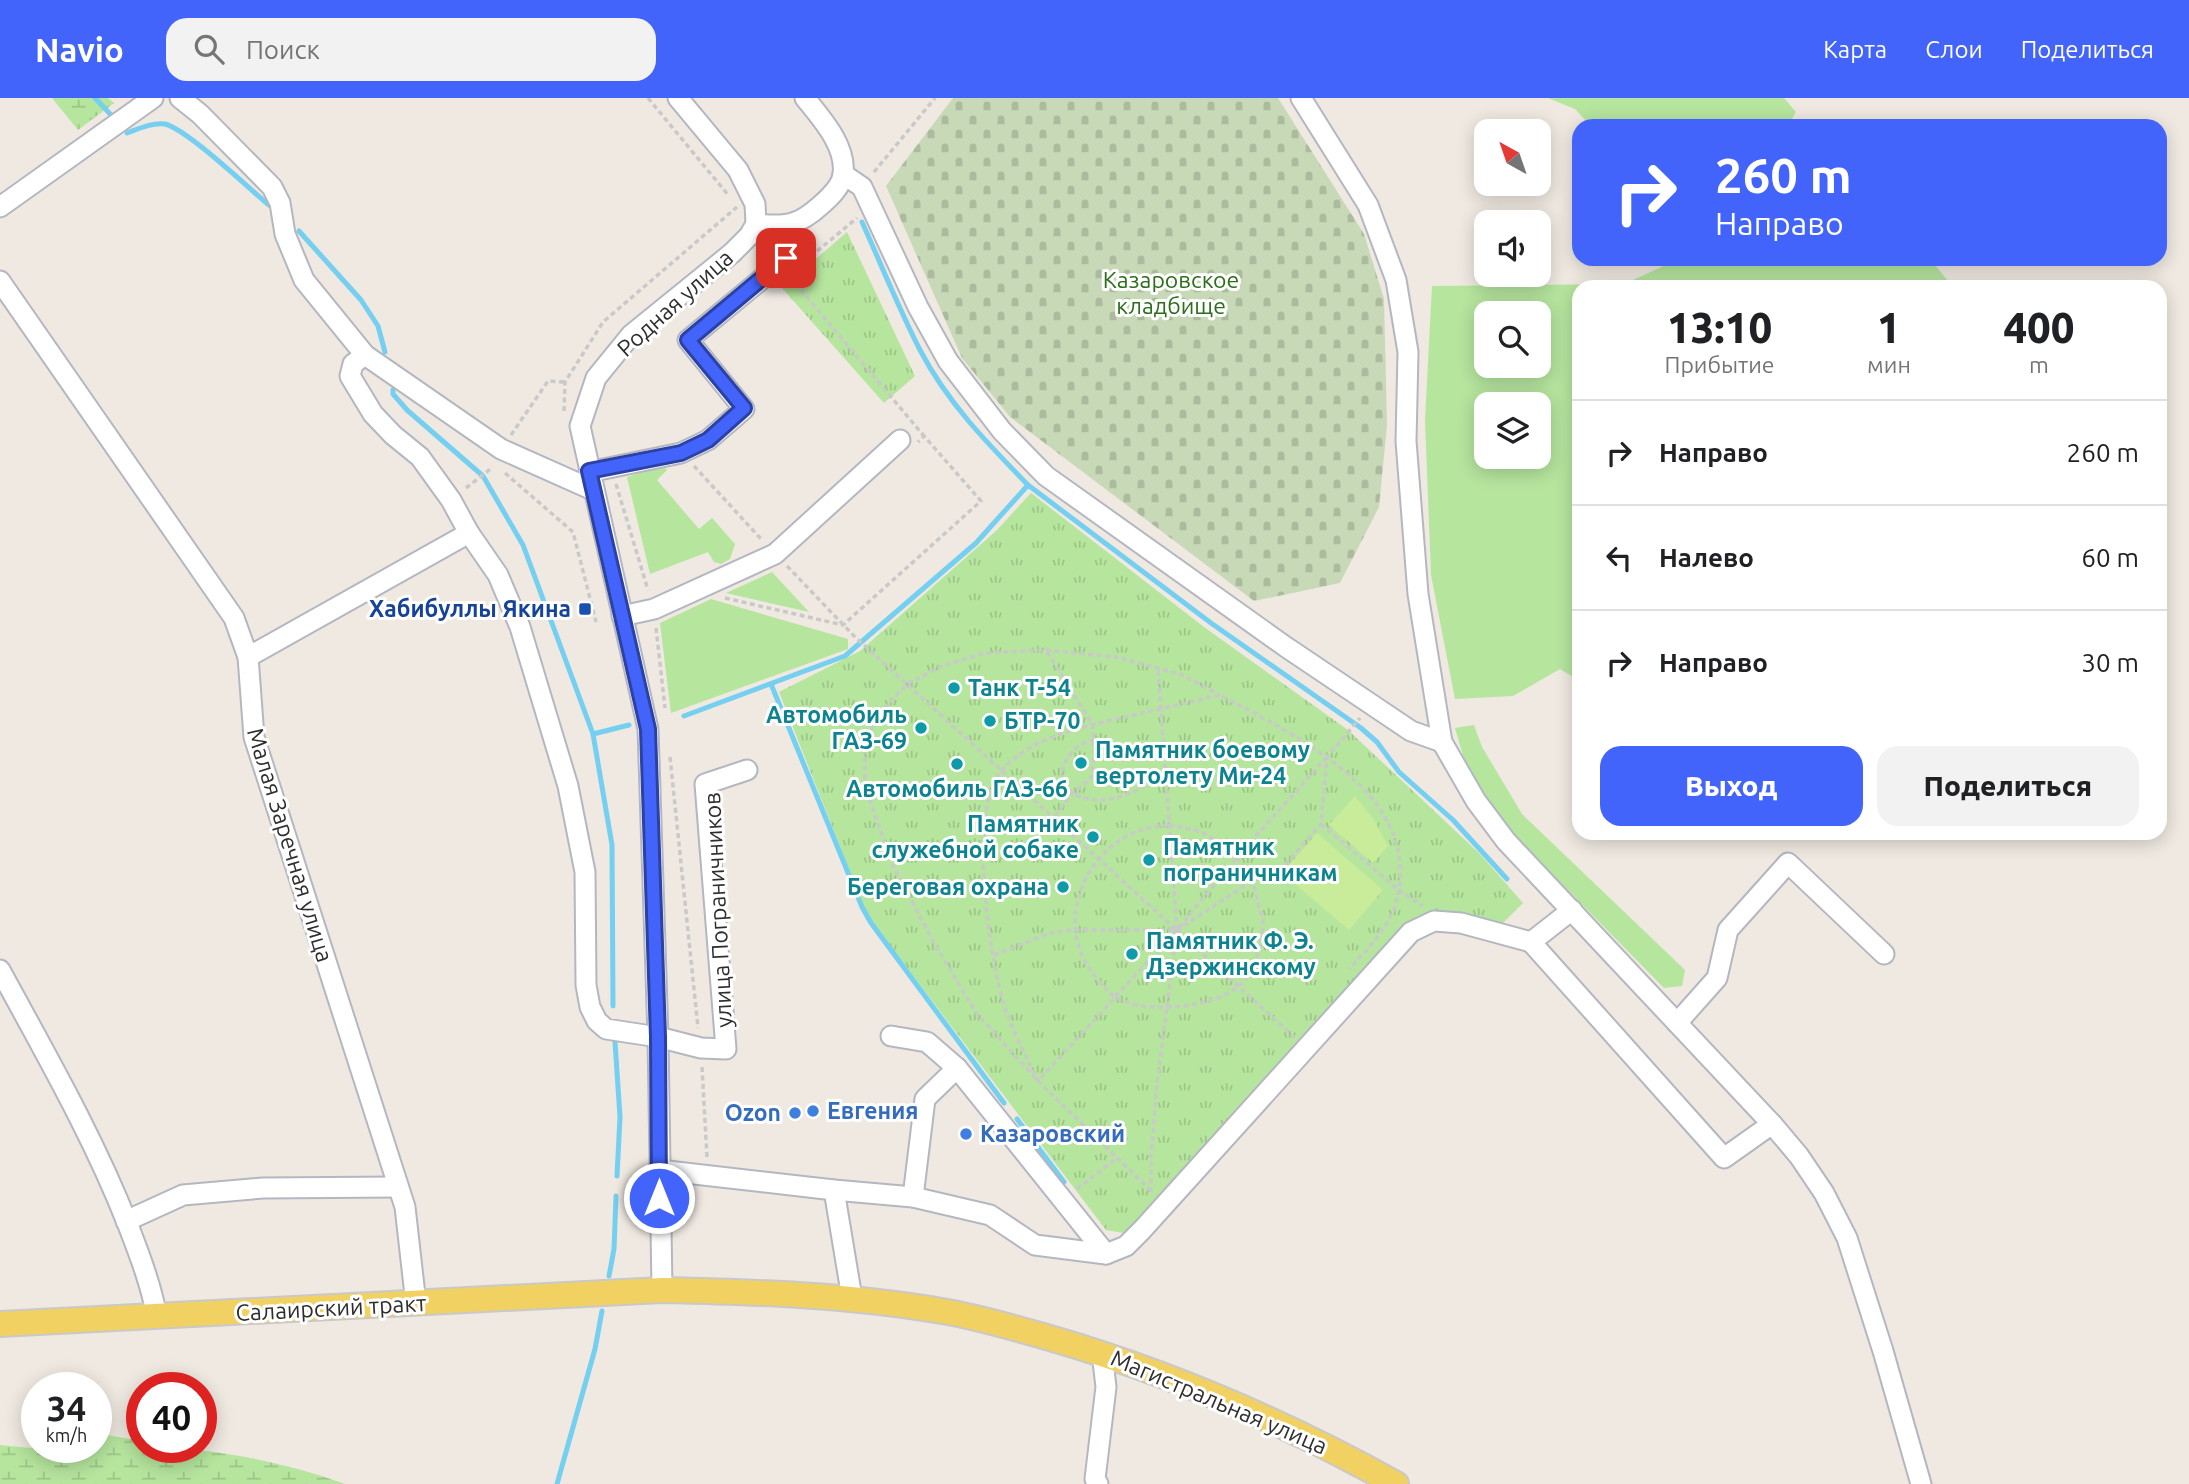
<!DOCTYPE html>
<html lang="ru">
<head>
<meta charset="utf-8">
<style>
	body { margin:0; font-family:Ubuntu,sans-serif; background:#f2f2f2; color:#202124; height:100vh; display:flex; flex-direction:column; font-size:26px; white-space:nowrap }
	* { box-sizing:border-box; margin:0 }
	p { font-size:23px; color:#757577 }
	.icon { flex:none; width:38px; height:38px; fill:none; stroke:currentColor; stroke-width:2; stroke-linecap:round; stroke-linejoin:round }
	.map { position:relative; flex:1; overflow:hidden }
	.drawer { position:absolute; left:1572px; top:182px; width:595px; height:560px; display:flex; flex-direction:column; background:#fff; border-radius:21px; box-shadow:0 4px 18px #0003 }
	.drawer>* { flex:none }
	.top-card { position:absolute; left:1572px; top:21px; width:595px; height:147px; border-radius:21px; box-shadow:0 4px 18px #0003; background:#4264fb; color:#fff; overflow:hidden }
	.needle { width:46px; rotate:320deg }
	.fabs { position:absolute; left:1474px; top:21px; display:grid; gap:14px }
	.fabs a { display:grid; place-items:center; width:77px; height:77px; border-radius:14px; background:#fff; box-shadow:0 4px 18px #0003; font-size:35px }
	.speed { position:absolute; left:21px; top:1274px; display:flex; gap:14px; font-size:35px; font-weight:700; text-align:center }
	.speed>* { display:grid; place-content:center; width:91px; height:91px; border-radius:50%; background:#fff; box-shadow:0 4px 18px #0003; line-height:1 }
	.speed small { font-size:18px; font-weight:400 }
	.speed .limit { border:10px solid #d22; background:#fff; color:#111 }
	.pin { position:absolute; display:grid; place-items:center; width:60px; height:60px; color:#fff; margin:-30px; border-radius:14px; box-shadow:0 4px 10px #0006 }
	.me { position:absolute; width:77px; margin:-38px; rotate:0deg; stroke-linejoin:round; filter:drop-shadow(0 0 5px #0008) }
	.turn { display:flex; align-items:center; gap:24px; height:147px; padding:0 28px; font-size:32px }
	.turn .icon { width:91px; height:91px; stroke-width:2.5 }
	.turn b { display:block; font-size:49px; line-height:60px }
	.eta { display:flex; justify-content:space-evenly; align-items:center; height:119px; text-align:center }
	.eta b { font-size:42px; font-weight:800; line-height:49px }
	.cta { display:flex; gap:14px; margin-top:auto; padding:14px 28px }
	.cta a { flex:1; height:80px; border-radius:21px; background:#4264fb; color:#fff; font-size:28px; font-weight:800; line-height:80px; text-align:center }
	.cta a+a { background:#f2f2f2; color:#202124 }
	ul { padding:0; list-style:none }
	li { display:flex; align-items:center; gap:21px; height:105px; padding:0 28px; border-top:2px solid #e0e0e0 }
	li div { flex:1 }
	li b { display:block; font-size:26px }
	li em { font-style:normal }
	header { display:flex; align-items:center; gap:42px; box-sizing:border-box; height:98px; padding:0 35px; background:#4264fb; color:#fff }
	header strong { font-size:33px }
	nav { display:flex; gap:38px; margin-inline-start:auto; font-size:24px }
	.search { width:490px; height:63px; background:#f2f2f2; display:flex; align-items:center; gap:18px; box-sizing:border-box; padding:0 24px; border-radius:21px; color:#757577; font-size:26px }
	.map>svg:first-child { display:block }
</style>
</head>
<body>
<header>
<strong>Navio</strong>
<div class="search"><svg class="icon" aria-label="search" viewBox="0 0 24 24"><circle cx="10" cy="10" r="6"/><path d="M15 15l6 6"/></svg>Поиск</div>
<nav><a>Карта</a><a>Слои</a><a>Поделиться</a></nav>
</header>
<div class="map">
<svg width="2189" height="1386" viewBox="0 0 2189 1386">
	<defs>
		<pattern id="wetland-marsh" width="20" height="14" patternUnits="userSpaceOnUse" patternTransform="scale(1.75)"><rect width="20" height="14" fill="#b6e59e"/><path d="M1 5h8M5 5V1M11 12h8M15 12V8" fill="none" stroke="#9dc588"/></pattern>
		<pattern id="cemetery-stones" width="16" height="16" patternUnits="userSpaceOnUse" patternTransform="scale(1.75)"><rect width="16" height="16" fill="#c8d9b8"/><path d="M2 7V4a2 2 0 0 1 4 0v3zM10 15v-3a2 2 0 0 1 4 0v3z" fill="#acbb9e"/></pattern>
		<pattern id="park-tufts" width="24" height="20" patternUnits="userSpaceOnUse" patternTransform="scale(1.75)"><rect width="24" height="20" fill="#b6e59e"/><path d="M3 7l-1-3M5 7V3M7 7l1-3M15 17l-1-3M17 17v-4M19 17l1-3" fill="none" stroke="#9dc588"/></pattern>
	</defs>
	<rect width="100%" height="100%" fill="#efe9e1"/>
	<g fill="#b6e59e" fill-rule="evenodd">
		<path d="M1548 0H1784L1796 14 1788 28H1591L1575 11Z"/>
		<path d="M1679 161H1930L1953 189H1578V582L1560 571 1513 598 1455 601 1431 477 1425 322 1432 188 1624 186ZM1486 215H1538V268H1486ZM1486 306H1538V359H1486Z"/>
		<path d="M663 368 667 372 657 382 699 431 712 420 735 446 730 461 721 466 714 464 708 454 650 476 627 379Z"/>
		<path d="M772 474 809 514 726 495Z"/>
		<path d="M711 501 848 541V551L671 615 660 525Z"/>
		<path d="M1474 627 1482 649 1522 716 1685 872 1682 888 1664 890 1503 726 1467 671 1455 630Z"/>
	</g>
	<g fill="url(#wetland-marsh)">
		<path d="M52 0H108L114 5 78 32Z"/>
		<path d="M96 1335 142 1343V1349C208 1349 282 1363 345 1386H0V1347L31 1350 37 1347V1349H96Z"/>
	</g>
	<path fill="url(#cemetery-stones)" d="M953 0H1278L1364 136 1384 201 1387 327 1379 409 1340 485 1254 503 1010 319 962 260 886 88Z"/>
	<g fill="url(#park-tufts)">
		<path d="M847 134 915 278 884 305 782 190Z"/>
		<path d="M1031 395 1204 529 1348 632 1480 756 1523 805 1485 843 1443 832 1422 837 1147 1139 1106 1132 867 817 779 594 860 553 997 432Z"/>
	</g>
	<g fill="#c9ec9a">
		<path d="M1355 698 1373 720 1388 748 1373 765 1329 727Z"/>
		<path d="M1317 735 1383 792 1349 832 1282 775Z"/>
	</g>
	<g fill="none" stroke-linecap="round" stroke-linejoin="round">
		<g stroke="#75cff0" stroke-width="5">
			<path d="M95 0 113 19"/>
			<path d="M127 35C138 31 153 24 165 26 188 32 247 89 269 107"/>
			<path d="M862 124C881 166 899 211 920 252 947 304 987 345 1028 387"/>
			<path d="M299 133 361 202 378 228 385 254"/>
			<path d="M393 292V296L407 312 483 378 523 447 593 636 612 747 613 908"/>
			<path d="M771 586 862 809 871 825 1004 1005"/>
			<path d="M684 618 845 558 976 445 1028 387 1211 525 1361 630 1377 644 1399 674 1453 722 1507 781"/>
			<path d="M593 636 629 627"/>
			<path d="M615 944 620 1019 617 1078"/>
			<path d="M1017 1021 1064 1084"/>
			<path d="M609 1178 614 1151 616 1098"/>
			<path d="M557 1386 595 1251 602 1213"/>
		</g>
		<defs>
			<g id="minor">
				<path d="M180 0 200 16 272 89 280 105 285 136 304 182 365 257 501 351 593 392"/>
				<path d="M678 0 738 72 755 106 756 126"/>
				<path d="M1301 0 1368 107 1396 182 1408 254 1406 343 1418 496 1442 644 1476 703 1506 743 1772 1026 1799 1058 1824 1095 1847 1140 1883 1253 1921 1386"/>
				<path d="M843 76 862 89 918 209 948 263 1002 333 1046 378 1286 549 1411 633 1442 644"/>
				<path d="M0 109 153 0"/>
				<path d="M756 126C786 129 798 128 821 107 829 100 841 89 843 77 847 48 821 20 805 0"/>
				<path d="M0 183 234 520 248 559 254 639 405 1109 416 1206"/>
				<path d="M365 257 353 266 350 278 373 316 393 337 420 359 451 402 469 435 498 477 520 529 568 688 585 774 586 887 590 909 597 923 606 931 658 939 701 950 726 951 705 686 747 672"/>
				<path d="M589 374 681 355 708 342 744 311 688 242 786 161 790 127"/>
				<path d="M622 518 654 511 775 456 900 342"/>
				<path d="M248 559 469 435"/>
				<path d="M1531 844 1724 1060 1772 1026"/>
				<path d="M0 872C45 955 93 1038 128 1127 140 1158 151 1187 157 1219"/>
				<path d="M1677 925 1717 880 1728 832 1788 765 1884 856"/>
				<path d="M891 938 927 944 957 970 1106 1156"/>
				<path d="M659 1072 834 1092 913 1099 990 1117 1035 1147 1106 1156 1126 1148 1142 1132 1411 834 1434 823 1461 825 1531 844 1572 812"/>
				<path d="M834 1092 852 1200"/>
				<path d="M913 1099 925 1001 957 970"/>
				<path d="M126 1123 183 1097 263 1090 398 1089"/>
				<path d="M662 1192 658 939 648 631 580 328 596 280 631 237 732 155 749 138 756 126"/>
				<path d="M1098 1386 1095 1381 1106 1289 1102 1255"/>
			</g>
			<path id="major" d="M0 1226 662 1192C756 1194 849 1197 942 1213 978 1219 1015 1230 1050 1240 1171 1275 1286 1325 1396 1386"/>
		</defs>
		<use href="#minor" stroke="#b4b7c1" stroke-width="23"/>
		<use href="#major" stroke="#c9c9c9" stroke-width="28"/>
		<g stroke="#c9c9c9" stroke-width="3.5" stroke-dasharray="5 3.5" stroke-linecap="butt">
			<path d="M648 0 729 98"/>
			<path d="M874 74 935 0"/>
			<path d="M804 164 857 120"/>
			<path d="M790 179 924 338"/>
			<path d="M564 313 565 284 603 224 737 109"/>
			<path d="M511 337 548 283 565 284"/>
			<path d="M694 368 762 442"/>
			<path d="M505 375 573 434 596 524"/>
			<path d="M616 386 648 492"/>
			<path d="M466 390 493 369"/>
			<path d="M787 468 854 538 1294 939"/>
			<path d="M725 500 843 527 981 403 924 338 918 344"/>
			<path d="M656 530 665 610"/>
			<path d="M1047 554 1093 627 1094 657 1091 680 1072 696 1054 719"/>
			<path d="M1094 641C1088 644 1079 647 1075 651 1047 679 1069 704 1103 702 1124 701 1145 687 1164 678"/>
			<path d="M670 659 698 930"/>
			<path d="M1327 659 1236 760 1177 832 1038 983C1025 956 1010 929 1002 900 989 851 967 712 1002 672 1033 636 1099 625 1143 615 1169 609 1195 603 1220 597 1286 633 1403 686 1400 775 1400 791 1397 807 1389 821 1379 840 1364 855 1349 871"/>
			<path d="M1321 726 1400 793 1423 808"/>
			<path d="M1169 727C1178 729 1187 730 1195 732 1216 739 1237 757 1248 775 1254 784 1256 795 1258 805 1260 812 1263 819 1263 826 1263 841 1258 858 1251 872 1241 893 1217 902 1195 906 1174 911 1135 911 1117 900 1107 894 1098 882 1091 873 1057 826 1081 759 1133 735 1145 730 1157 728 1169 727Z"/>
			<path d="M994 857 1050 835 1075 832H1177L1252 783 1281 772 1321 726 1327 659 1360 620"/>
			<path d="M702 969 707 1059"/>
			<path d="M1077 1091 1117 1060"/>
			<path d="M1151 1093 1038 983 977 916 934 845 892 766 865 688V642L881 614 907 586 942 568 985 555 1046 552 1116 559 1180 576 1220 597"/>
			<path d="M1151 1094V1060L1157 985 1177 832 1158 570"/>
		</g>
		<use href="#minor" stroke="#fff" stroke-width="19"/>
		<use href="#major" stroke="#f2d163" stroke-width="24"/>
	</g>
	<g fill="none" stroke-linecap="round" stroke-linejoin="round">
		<defs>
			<path id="route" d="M659 1100 658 939 648 631 589 373 681 355 708 342 744 310 688 242 786 160"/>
		</defs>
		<use href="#route" stroke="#2b41a3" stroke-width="18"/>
		<use href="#route" stroke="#4264fb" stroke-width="12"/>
	</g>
	<rect fill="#1a4fb4" stroke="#fff" stroke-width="2.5" x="578" y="504" width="14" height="14" rx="3.5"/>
	<g fill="#0f9aa8" stroke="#fff" stroke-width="2.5">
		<circle cx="954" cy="590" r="7"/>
		<circle cx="990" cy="623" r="7"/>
		<circle cx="921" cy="630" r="7"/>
		<circle cx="1081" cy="665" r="7"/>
		<circle cx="957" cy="666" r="7"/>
		<circle cx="1093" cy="739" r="7"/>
		<circle cx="1149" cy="762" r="7"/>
		<circle cx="1063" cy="789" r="7"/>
		<circle cx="1132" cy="856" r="7"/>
	</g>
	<g fill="#3f7fe0" stroke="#fff" stroke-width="2.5">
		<circle cx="813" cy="1013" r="7"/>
		<circle cx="795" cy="1015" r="7"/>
		<circle cx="966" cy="1036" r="7"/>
	</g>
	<g text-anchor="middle" stroke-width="6" stroke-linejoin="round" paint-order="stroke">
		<g font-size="23" fill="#2c6e1b" stroke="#fff">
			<text x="1171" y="190">Казаровское<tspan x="1171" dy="26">кладбище</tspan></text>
		</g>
		<g font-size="23" fill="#2e2e2e" stroke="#fff">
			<text transform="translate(675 205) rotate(-42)" y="8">Родная улица</text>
			<text transform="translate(290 747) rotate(73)" y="8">Малая Заречная улица</text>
			<text transform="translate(718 812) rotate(-93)" y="8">улица Пограничников</text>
			<text transform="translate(331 1210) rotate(-3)" y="8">Салаирский тракт</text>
			<text transform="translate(1219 1304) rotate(23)" y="8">Магистральная улица</text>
		</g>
		<g font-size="23" font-weight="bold" fill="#164399" stroke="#fff" text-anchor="end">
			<text x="571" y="519">Хабибуллы Якина</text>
		</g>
		<g font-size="23" font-weight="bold" fill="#0d838f" stroke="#fff" text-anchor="start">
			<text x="968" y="598">Танк Т-54</text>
			<text x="907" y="625" text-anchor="end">Автомобиль<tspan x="907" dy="26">ГАЗ-69</tspan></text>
			<text x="1004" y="631">БТР-70</text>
			<text x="1095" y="660">Памятник боевому<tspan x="1095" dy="26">вертолету Ми-24</tspan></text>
			<text x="957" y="699" text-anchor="middle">Автомобиль ГАЗ-66</text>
			<text x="1079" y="734" text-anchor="end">Памятник<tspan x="1079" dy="26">служебной собаке</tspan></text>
			<text x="1163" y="757">Памятник<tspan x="1163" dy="26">пограничникам</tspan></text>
			<text x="1049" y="797" text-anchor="end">Береговая охрана</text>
			<text x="1146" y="851">Памятник Ф. Э.<tspan x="1146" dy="26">Дзержинскому</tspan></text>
		</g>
		<g font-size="23" font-weight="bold" fill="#366cbe" stroke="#fff" text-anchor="start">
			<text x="827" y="1021">Евгения</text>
			<text x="781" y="1023" text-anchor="end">Ozon</text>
			<text x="980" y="1044">Казаровский</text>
		</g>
	</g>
</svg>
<div class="fabs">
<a><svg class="needle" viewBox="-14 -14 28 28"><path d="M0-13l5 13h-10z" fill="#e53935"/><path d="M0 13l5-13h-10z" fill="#757577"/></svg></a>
<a><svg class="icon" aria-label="sound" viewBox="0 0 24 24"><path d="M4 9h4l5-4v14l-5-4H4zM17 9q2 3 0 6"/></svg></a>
<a><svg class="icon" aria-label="search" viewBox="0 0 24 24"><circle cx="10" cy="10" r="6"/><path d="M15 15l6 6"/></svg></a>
<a><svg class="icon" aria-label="layers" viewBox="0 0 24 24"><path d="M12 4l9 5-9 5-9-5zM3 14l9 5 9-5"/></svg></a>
</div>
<div class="speed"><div>34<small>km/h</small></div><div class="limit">40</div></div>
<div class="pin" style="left:786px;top:160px;background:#d93025"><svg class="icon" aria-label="arrive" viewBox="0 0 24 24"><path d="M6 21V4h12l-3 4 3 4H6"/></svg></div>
<svg class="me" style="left:659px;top:1100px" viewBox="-20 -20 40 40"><circle r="17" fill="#4264fb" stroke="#fff" stroke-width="3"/><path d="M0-11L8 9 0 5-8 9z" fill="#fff"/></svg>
<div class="top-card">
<div class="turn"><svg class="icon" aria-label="right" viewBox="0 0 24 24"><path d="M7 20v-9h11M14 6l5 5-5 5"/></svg><div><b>260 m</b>Направо</div></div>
</div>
<section class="drawer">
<div class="eta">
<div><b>13:10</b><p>Прибытие</p></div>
<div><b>1</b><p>мин</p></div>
<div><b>400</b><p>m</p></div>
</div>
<ul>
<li><svg class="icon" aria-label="right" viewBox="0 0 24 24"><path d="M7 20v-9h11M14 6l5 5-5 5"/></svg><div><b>Направо</b></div><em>260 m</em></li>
<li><svg class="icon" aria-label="left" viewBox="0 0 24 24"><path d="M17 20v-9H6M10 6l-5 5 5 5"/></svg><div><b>Налево</b></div><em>60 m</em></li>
<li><svg class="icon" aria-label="right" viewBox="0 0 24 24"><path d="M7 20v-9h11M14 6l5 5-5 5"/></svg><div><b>Направо</b></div><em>30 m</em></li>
</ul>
<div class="cta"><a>Выход</a><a>Поделиться</a></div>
</section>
</div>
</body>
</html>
